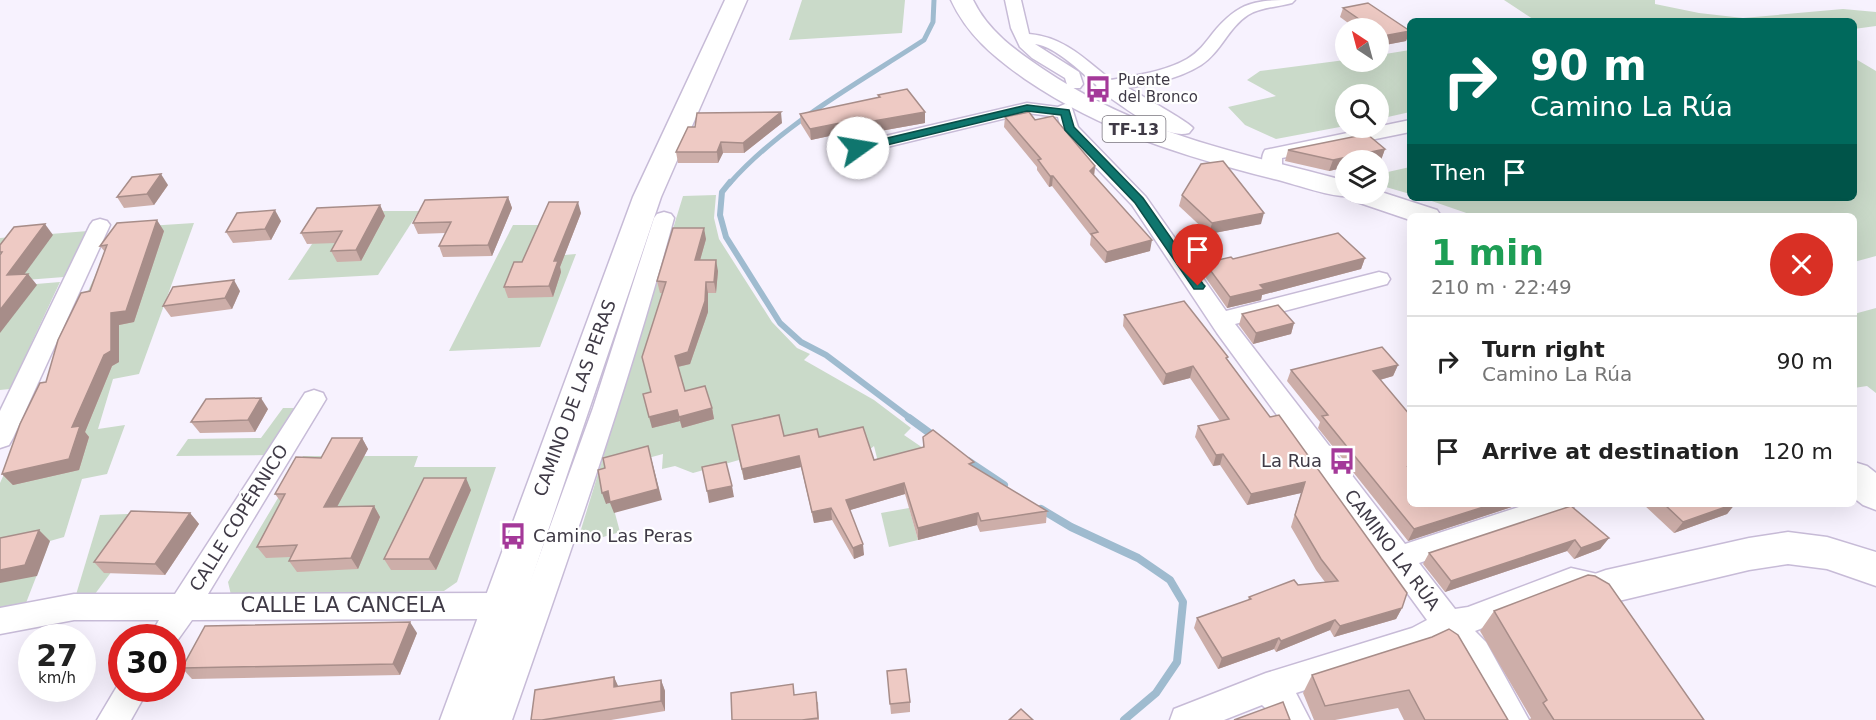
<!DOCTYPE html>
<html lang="en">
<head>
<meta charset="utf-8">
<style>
	body { margin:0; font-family:"DejaVu Sans",sans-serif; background:#f6f6f6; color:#222; height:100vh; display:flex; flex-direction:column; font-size:22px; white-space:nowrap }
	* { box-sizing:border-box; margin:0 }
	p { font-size:20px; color:#767676 }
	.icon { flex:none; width:33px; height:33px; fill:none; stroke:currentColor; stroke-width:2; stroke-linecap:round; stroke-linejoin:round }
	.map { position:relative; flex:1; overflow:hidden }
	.details { position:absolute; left:1407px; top:213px; width:450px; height:294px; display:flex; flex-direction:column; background:#fff; border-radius:9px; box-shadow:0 6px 24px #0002 }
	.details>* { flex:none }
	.hud { position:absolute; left:1407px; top:18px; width:450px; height:183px; border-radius:9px; box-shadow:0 6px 24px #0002; background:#00695c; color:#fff; overflow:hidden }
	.needle { width:39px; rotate:324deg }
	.tools { position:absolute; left:1335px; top:18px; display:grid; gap:12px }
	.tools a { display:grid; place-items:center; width:54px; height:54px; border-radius:50%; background:#fff; box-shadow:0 6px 24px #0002; font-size:30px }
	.speed { position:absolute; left:18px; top:624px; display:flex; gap:12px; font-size:30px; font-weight:700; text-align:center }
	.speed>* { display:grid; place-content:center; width:78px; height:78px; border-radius:50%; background:#fff; box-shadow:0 6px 24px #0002; line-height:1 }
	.speed small { font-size:15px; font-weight:400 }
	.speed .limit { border:9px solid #d22; background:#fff; color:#111 }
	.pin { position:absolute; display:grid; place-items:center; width:51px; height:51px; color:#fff; margin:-62px -26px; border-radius:50% 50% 50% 0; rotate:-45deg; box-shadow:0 0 6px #0007 }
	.pin .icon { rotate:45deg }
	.me { position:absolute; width:66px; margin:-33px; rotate:77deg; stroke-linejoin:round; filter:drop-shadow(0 0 4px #0008) }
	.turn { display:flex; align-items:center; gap:21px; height:126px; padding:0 24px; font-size:27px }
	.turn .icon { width:78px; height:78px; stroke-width:2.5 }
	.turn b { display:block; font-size:42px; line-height:51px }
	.then { display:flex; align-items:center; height:57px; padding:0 24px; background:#0003; gap:12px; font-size:22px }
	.round { display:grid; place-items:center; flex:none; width:63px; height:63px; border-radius:32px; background:#f6f6f6 }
	.summary { display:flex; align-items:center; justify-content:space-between; height:102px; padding:0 24px }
	h1 { font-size:36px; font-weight:700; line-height:45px; color:#1e9e55 }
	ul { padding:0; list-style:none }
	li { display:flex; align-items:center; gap:18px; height:90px; padding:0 24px; border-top:2px solid #e0e0e0 }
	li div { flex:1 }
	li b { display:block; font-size:22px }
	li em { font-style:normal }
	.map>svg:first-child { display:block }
</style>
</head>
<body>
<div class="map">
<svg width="1876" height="720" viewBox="0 0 1876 720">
	<rect width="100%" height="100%" fill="#f7f2fe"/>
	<g fill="#cadac9">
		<path d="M802 0H905L902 33 789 40Z"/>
		<path d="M1504 0H1655V4L1699 13 1743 18 1843 9 1876 12V26L1854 29V21H1536Z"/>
		<path d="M1410 50V112L1379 119 1378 94H1346L1345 126 1276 139 1245 125 1228 107 1276 96 1247 80 1260 71 1345 60 1346 62H1378L1379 55Z"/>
		<path d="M1854 58 1876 71V256L1854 262V216H1475L1423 198H1854Z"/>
		<path d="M1410 167V194L1379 185V174Z"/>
		<path d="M716 195 714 218 719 239 772 322 797 348 810 354 804 360 874 400 911 428 904 435 923 448 880 470 874 446 868 451 744 480 739 460 693 473 675 466 662 469 663 454 607 469V504L612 502 620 532 583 543 579 536 683 196Z"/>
		<path d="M334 211H419L378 275 288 280Z"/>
		<path d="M194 223 139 374 113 379 98 429 125 425 107 474 82 479 64 537 50 541 26 603 0 609V483L117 228Z"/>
		<path d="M513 225H547L564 255 576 254 540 347 449 351Z"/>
		<path d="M88 231 64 277 0 282V238Z"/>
		<path d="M60 282 10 389 0 390V287Z"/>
		<path d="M1876 308V393L1867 386 1854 388V314Z"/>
		<path d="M283 408H297L269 455 176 456 188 439 261 438Z"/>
		<path d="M303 456H418L414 467H496L457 582 444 591 231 595 228 582Z"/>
		<path d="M909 508 918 540 889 547 881 513Z"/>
		<path d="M155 513 92 598H75L100 515Z"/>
	</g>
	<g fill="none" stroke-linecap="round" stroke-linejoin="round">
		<path stroke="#9fbbcf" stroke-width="5" d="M729 184C782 124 858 83 924 40L933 22 934 0"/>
		<path stroke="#9fbbcf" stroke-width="6" d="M730 182 722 192 720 215 726 237 780 323 801 342 826 355 911 419"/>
		<g stroke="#9fbbcf" stroke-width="8">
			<path d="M909 418 935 437"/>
			<path d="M968 461 1004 485"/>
			<path d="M1041 509 1071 527 1138 558 1170 580 1183 602 1177 662 1156 693 1124 720"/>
		</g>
		<defs>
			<g id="street">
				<path d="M1005 0H1021L1029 34C1064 37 1085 59 1111 80 1137 75 1164 72 1187 59 1199 52 1205 43 1213 33 1239 1 1256 0 1295 0L1292 3C1278 7 1261 7 1248 15 1228 28 1221 52 1201 65 1174 82 1139 86 1108 91L1102 90C1085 76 1056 46 1035 44L1079 72 1083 84 1080 88H1068L1065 78 1032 58 1020 47 1011 28Z"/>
				<path d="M1027 103 1058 107 1065 104 1071 105 1078 127 1146 197 1226 311 1379 272 1387 274 1390 279 1387 284 1235 324 1405 544 1528 504H1575L1571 512 1419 563 1455 609 1468 607 1571 568 1615 578 1620 587 1615 596 1605 600 1572 593 1475 631 1486 642 1529 720H1496L1464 662 1445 641 1420 653 1296 693 1310 720H1278L1262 705 1224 720H1170L1174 709 1266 673 1412 628 1427 620 1217 333 1132 205 1062 132 1058 117 1027 113 858 154 851 152 849 148 851 144Z"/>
				<path d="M1410 120V132L1282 158V168L1279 172H1265C1261 166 1261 156 1265 150Z"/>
				<path d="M664 212 671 214 674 218C628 388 570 554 512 720H480L593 408 654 218 657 214Z"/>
				<path d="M100 219 107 221 110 225 13 438 9 445 0 448V411L90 225 93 221Z"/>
				<path d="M314 390 323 393 326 399 208 594 502 593 513 597 517 606 513 615 502 619 192 620 172 648V638H149L159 620H74L0 634V608L74 594H175L305 393Z"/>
				<path d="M122 678V688H149L131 720H97Z"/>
			</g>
			<path id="secondary" d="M725 0H747L661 197 484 720H440L633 197Z"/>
			<g id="primary">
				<path d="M951 0H973C988 31 1015 50 1043 69 1141 135 1234 151 1346 181V194H1378V191L1437 210 1441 216H1410V220L1351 200 1349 196C1332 198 1292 183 1274 179 1183 156 1103 132 1025 79 994 57 967 35 951 0Z"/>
				<path d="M1108 79 1116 81C1129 89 1187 120 1193 128L1189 133C1163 140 1122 105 1100 91L1096 86 1100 81Z"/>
				<path d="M1854 462 1867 466 1876 473V510L1863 505 1854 498Z"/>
				<path d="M1788 532 1827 537 1876 552V586L1827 569 1788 564 1749 570 1606 604 1592 599 1586 587 1592 575 1606 570 1749 538Z"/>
			</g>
		</defs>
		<use href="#street" stroke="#c7bbd7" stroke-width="3"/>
		<use href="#secondary" stroke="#c7bbd7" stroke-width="3"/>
		<use href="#primary" stroke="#c7bbd7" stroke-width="3"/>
		<use href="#street" fill="#fff" fill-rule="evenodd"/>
		<use href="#secondary" fill="#fff" fill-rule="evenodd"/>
		<use href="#primary" fill="#fff" fill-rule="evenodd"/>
	</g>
	<g fill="#cdaea9">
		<path d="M1343 8 1410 31 1406 41 1380 46 1378 45V28H1355L1340 17Z"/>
		<path d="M878 95 925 112V123L869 133 866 128 811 140 801 124 800 114 878 98Z"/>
		<path d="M1005 117 1035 120 1095 166 1094 175 1150 251 1105 263 1090 245 1091 236 1052 186 1049 187 1037 170V167L1004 127Z"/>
		<path d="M782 123 744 153H723L718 163H678L676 152 695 127Z"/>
		<path d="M1385 149 1381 160 1329 171 1285 161 1288 150Z"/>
		<path d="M168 185 154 205 124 208 117 197Z"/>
		<path d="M1182 195 1261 224 1209 234 1179 206Z"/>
		<path d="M508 197 512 208 492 256 443 257 439 246 445 233 418 234 413 223Z"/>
		<path d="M380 205 385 216 361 261 337 262 331 251 336 243 307 244 301 233Z"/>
		<path d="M581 213 560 267 561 272 553 297 508 298 504 287 522 262Z"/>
		<path d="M281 221 271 240 233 243 226 232Z"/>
		<path d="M164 231 134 322 119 325V362L112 366 85 432 89 437 79 470 13 485 2 474 90 291 105 252 100 246Z"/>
		<path d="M706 239 700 260 718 271 716 293H708V312L690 364 678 367 685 391 712 408 714 419 682 428 680 421 652 428 651 392 662 293H660L657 281Z"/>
		<path d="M1365 258 1361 269 1262 295 1261 300 1227 308 1203 274 1205 263 1233 259Z"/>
		<path d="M240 291 232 309 171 317 163 306Z"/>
		<path d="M1242 314 1294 323 1291 334 1253 344 1239 325Z"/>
		<path d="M1124 315 1228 360 1402 608 1396 619 1334 637 1330 630 1276 652 1274 649 1218 669 1194 628 1197 618 1248 600 1249 597 1298 585 1325 582 1316 570 1291 527 1301 493 1247 505 1220 465 1213 466 1195 437 1198 426 1220 421 1190 378 1163 385 1123 326Z"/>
		<path d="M1398 365 1393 376 1380 380 1410 504H1521L1408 541 1318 428 1320 422 1287 381 1291 370Z"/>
		<path d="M268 409 255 432 200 433 191 422Z"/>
		<path d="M732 425 784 436 819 437 874 460 923 447V437L1047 511 1046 523 980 532 977 525 918 540 905 494 850 510 864 555 854 559 832 520 814 523 801 467 744 480Z"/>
		<path d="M362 438 368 449 337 507 374 506 380 517 358 569 297 572 289 561 291 557 266 558 257 547 281 502 275 494 321 458Z"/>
		<path d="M471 490 436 570H391L384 559Z"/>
		<path d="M1643 504H1735L1727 514 1674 533Z"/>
		<path d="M190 513 199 524 165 575 104 573 94 562Z"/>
		<path d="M1609 538 1600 549 1574 559 1567 551 1445 592 1423 564 1429 553Z"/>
		<path d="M1494 611 1704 720H1529L1531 718 1480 631Z"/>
		<path d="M417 633 400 675 192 679 182 668Z"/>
		<path d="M1432 637 1508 720H1404L1398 708 1335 720H1314L1303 693 1312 675Z"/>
		<path d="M887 671 910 702V712L891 714Z"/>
		<path d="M614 677 618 687 661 680 665 691V711L611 720H531Z"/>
		<path d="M795 695 818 702 819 720H732Z"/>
	</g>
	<g fill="#a78d89">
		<path d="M1410 31 1406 41 1380 46 1383 36Z"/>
		<path d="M781 112 782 123 744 153 743 143Z"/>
		<path d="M925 112V123L869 133 868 122Z"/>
		<path d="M865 118 866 128 811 140 810 129Z"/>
		<path d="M721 142 723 153 718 163 717 152Z"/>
		<path d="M1385 149 1381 160H1346V167L1329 171 1333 160Z"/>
		<path d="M1095 166 1094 176 1090 171Z"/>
		<path d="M161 174 168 185 154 205 147 194Z"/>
		<path d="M1050 176H1053L1052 186 1049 187Z"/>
		<path d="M508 197 512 208 492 256 488 245Z"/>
		<path d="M578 202 581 213 560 267 561 272 553 297 549 286 554 261Z"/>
		<path d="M380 205 385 216 361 261 356 250Z"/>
		<path d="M275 210 281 221 271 240 265 229Z"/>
		<path d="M1264 213 1261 224 1209 234 1212 223Z"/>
		<path d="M157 220 164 231 134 322 119 325V362L112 366 85 432 89 437 79 470 13 485 2 474 111 313Z"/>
		<path d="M45 224 53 235 15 287 7 275Z"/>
		<path d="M704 228 706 239 697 271 695 260Z"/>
		<path d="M1152 240 1150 251 1105 263 1107 252Z"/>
		<path d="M1365 258 1361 269 1262 295 1261 300 1227 308 1230 297 1260 285Z"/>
		<path d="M716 260 718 271 716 293 714 282Z"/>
		<path d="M28 274 37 285 0 333V310Z"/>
		<path d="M234 280 240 291 232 309 225 298Z"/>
		<path d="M706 282 708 293V312L690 364 677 367 675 356Z"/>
		<path d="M1294 323 1291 334 1253 344 1256 333Z"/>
		<path d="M1398 365 1393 376 1369 383 1373 371Z"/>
		<path d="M1193 366 1190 378 1163 385 1166 374Z"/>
		<path d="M261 398 268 409 255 432 248 420Z"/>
		<path d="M712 408 714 419 682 428 679 417Z"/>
		<path d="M677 410 680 421 652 428 649 417Z"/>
		<path d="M362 438 368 449 331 518 324 507Z"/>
		<path d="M648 446 662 500 614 513 610 503 606 504 602 493Z"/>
		<path d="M1223 454 1220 465 1213 466 1216 455Z"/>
		<path d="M799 456 801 467 744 480 742 469Z"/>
		<path d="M466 478 471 490 436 570 429 559Z"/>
		<path d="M1305 482 1301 493 1247 505 1251 494Z"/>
		<path d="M904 483 905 494 847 511 846 500Z"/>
		<path d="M732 486 734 497 709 503 707 491Z"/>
		<path d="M1493 504H1521L1408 541 1414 529Z"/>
		<path d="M1734 504H1735L1727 514 1674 533 1683 522Z"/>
		<path d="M374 506 380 517 358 569 351 558Z"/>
		<path d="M831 508 832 520 814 523 812 512Z"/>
		<path d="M190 513 199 524 165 575 155 564Z"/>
		<path d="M978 513 977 525 918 540V528Z"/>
		<path d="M39 530 50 541 37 576 0 583V570Z"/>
		<path d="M1609 538 1600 549 1574 559 1581 548Z"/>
		<path d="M1575 540 1567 551 1445 592 1451 581Z"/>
		<path d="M863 544 864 555 854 559 853 548Z"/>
		<path d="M1402 608 1396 619 1334 637 1340 626Z"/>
		<path d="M1335 620 1330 630 1276 652 1281 641Z"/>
		<path d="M410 622 417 633 400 675 393 664Z"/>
		<path d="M1279 638 1274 649 1218 669 1222 658Z"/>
		<path d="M614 677 619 688 614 687Z"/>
		<path d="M661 680 665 691V711L661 701Z"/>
	</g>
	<g fill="#eecac4" stroke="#a78d89" stroke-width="1.5">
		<path d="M1368 3 1410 31 1383 36 1378 33V28H1372L1343 8Z"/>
		<path d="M907 89 925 112 868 122 865 118 810 129 800 114 880 97 878 95Z"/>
		<path d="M781 112 743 143 721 142 717 152H676L688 127H695L697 113Z"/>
		<path d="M1029 112 1035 120 1053 116 1095 166 1090 171 1152 240 1107 252 1091 234 1098 232 1053 176H1050L1038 160 1041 159 1005 117Z"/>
		<path d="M1367 134 1385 149 1333 160 1288 150Z"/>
		<path d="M1223 161 1264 213 1212 223 1182 195 1201 164Z"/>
		<path d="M161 174 147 194 117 197 132 177Z"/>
		<path d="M508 197 488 245 439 246 451 222 413 223 425 200Z"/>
		<path d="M549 202H578L554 261H558L549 286 504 287 514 262H522Z"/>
		<path d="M380 205 356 250 331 251 342 231 301 233 317 208Z"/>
		<path d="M275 210 265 229 226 232 237 213Z"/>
		<path d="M157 220 126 311 111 313V351L104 355 72 427 80 426 69 459 2 474 20 424 40 383 46 382 58 340 81 293 90 291 107 245 100 246 117 223Z"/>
		<path d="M45 224 7 275 28 274 0 310V255L2 252H0V245L14 227Z"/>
		<path d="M673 228H704L695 260H716L714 282H706L705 301 688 352 675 356 685 391 705 386 712 408 679 417 677 410 649 417 643 394 651 392 642 357 666 282 657 281Z"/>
		<path d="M1338 233 1365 258 1260 285 1264 289 1230 297 1205 263 1231 257 1233 259Z"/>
		<path d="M234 280 225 298 163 306 173 287Z"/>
		<path d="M1184 301 1228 357 1226 358 1270 417 1279 415 1407 593 1402 608 1340 626 1335 620 1281 641 1279 638 1222 658 1197 618 1251 599 1249 597 1294 580 1298 585 1338 581 1321 559 1295 515 1305 482 1251 494 1223 454 1216 455 1198 426 1229 419 1193 366 1166 374 1124 315Z"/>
		<path d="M1278 305 1294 323 1256 333 1242 314Z"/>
		<path d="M1382 347 1398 365 1373 371 1410 415V467H1408L1410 469V504H1493L1414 529 1322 416 1328 415 1291 370Z"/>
		<path d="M261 398 248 420 191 422 206 399Z"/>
		<path d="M779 415 784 436 817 429 819 437 863 427 874 460 924 447 923 437 933 430 974 462 969 464 1047 511 981 521 978 513 918 528 904 483 846 500 863 544 853 548 831 508 812 512 799 456 742 469 732 425Z"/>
		<path d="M332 438H362L324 507 374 506 351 558 289 561 297 545 257 547 285 494H275L296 457 321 458Z"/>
		<path d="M648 446 658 489 610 502 608 491 602 493 598 470 605 468 603 458Z"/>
		<path d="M726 462 732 486 707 491 702 467Z"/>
		<path d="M424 478H466L429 559H384Z"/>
		<path d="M1664 504H1734L1683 522Z"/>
		<path d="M1571 506 1609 538 1581 548 1575 540 1451 581 1429 553Z"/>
		<path d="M131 511 190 513 155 564 94 562Z"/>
		<path d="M39 530 25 565 0 570V538Z"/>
		<path d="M1588 575 1595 576 1609 584 1704 720H1554L1543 703 1547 700 1494 611Z"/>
		<path d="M410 622 393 664 182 668 205 626Z"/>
		<path d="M1449 629 1458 635 1508 720H1425L1409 690 1325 706 1312 675 1432 637Z"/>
		<path d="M906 669 910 702 890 704 887 671Z"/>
		<path d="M614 677V687L661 680V701L542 720H531L535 690Z"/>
		<path d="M793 684 794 695 816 692 818 718 802 720H732L731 693Z"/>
		<path d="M1283 702 1290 720H1234Z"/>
		<path d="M1021 709 1033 720H1009Z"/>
	</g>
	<path fill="#0f766e" stroke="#0a4d48" stroke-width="1.5" d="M1027 105 1069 110 1074 127 1143 198 1203 284 1205 286 1203 289H1194L1135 203 1065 130 1061 115 1027 111 858 152 853 148 854 146Z"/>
	<defs>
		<symbol id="bus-bare" viewBox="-9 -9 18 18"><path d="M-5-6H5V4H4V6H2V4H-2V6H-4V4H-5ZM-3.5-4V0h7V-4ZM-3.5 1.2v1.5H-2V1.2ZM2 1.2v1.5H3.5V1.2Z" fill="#a43999" stroke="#fff" stroke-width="2.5" paint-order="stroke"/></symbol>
	</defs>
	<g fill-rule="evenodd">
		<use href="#bus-bare" x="1079" y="70" width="38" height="38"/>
		<use href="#bus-bare" x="1323" y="442" width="38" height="38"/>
		<use href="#bus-bare" x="494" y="517" width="38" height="38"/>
	</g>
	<g text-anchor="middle" stroke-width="4.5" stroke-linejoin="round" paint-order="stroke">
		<g font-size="15" fill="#3f3a46" stroke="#fff" text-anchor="start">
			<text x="1118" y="85">Puente<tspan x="1118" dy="17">del Bronco</tspan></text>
		</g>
		<rect fill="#fff" stroke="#79757e" stroke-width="1.5" x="1102.5" y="116" width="63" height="26" rx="4.5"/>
		<g font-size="16" font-weight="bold" fill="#3f3a46">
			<text x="1134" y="135">TF-13</text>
		</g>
		<g font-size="18" fill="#3f3a46" stroke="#fff">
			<text transform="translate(575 398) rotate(-70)" y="6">CAMINO DE LAS PERAS</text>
			<text transform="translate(239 518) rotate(-58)" y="6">CALLE COPÉRNICO</text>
			<text transform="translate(1392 550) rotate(53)" y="6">CAMINO LA RÚA</text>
		</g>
		<g font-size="18" fill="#3f3a46" stroke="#fff" text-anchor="end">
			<text x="1322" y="467">La Rua</text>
			<text x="533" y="542" text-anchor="start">Camino Las Peras</text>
		</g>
		<g font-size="21" fill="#3f3a46" stroke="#fff">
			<text x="343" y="612">CALLE LA CANCELA</text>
		</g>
	</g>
</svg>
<div class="tools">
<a><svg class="needle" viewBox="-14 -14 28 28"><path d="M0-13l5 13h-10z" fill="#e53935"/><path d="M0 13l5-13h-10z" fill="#767676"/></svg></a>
<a><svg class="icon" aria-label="search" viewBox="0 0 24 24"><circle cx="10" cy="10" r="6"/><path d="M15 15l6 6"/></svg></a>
<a><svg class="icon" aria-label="layers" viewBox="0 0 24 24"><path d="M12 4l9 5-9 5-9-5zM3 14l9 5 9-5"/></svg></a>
</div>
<div class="speed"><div>27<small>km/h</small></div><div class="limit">30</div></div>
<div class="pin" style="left:1198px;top:286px;background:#d93025"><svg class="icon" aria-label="arrive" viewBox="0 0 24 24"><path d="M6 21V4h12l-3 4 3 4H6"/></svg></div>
<svg class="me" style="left:858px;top:148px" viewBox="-20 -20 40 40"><circle r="19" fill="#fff"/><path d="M0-13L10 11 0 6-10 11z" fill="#0f766e"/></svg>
<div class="hud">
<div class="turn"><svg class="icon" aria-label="right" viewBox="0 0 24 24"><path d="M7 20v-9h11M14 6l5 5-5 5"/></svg><div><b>90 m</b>Camino La Rúa</div></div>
<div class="then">Then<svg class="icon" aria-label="arrive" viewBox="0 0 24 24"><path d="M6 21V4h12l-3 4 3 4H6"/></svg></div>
</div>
<section class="details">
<div class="summary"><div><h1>1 min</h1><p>210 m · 22:49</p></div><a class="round" style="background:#d93025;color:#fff"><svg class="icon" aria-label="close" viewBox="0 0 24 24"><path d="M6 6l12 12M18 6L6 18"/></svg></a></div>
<ul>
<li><svg class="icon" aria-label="right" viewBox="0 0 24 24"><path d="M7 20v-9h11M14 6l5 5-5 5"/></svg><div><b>Turn right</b><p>Camino La Rúa</p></div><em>90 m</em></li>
<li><svg class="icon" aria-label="arrive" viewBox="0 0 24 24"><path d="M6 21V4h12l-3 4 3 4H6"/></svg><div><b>Arrive at destination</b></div><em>120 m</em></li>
</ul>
</section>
</div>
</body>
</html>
